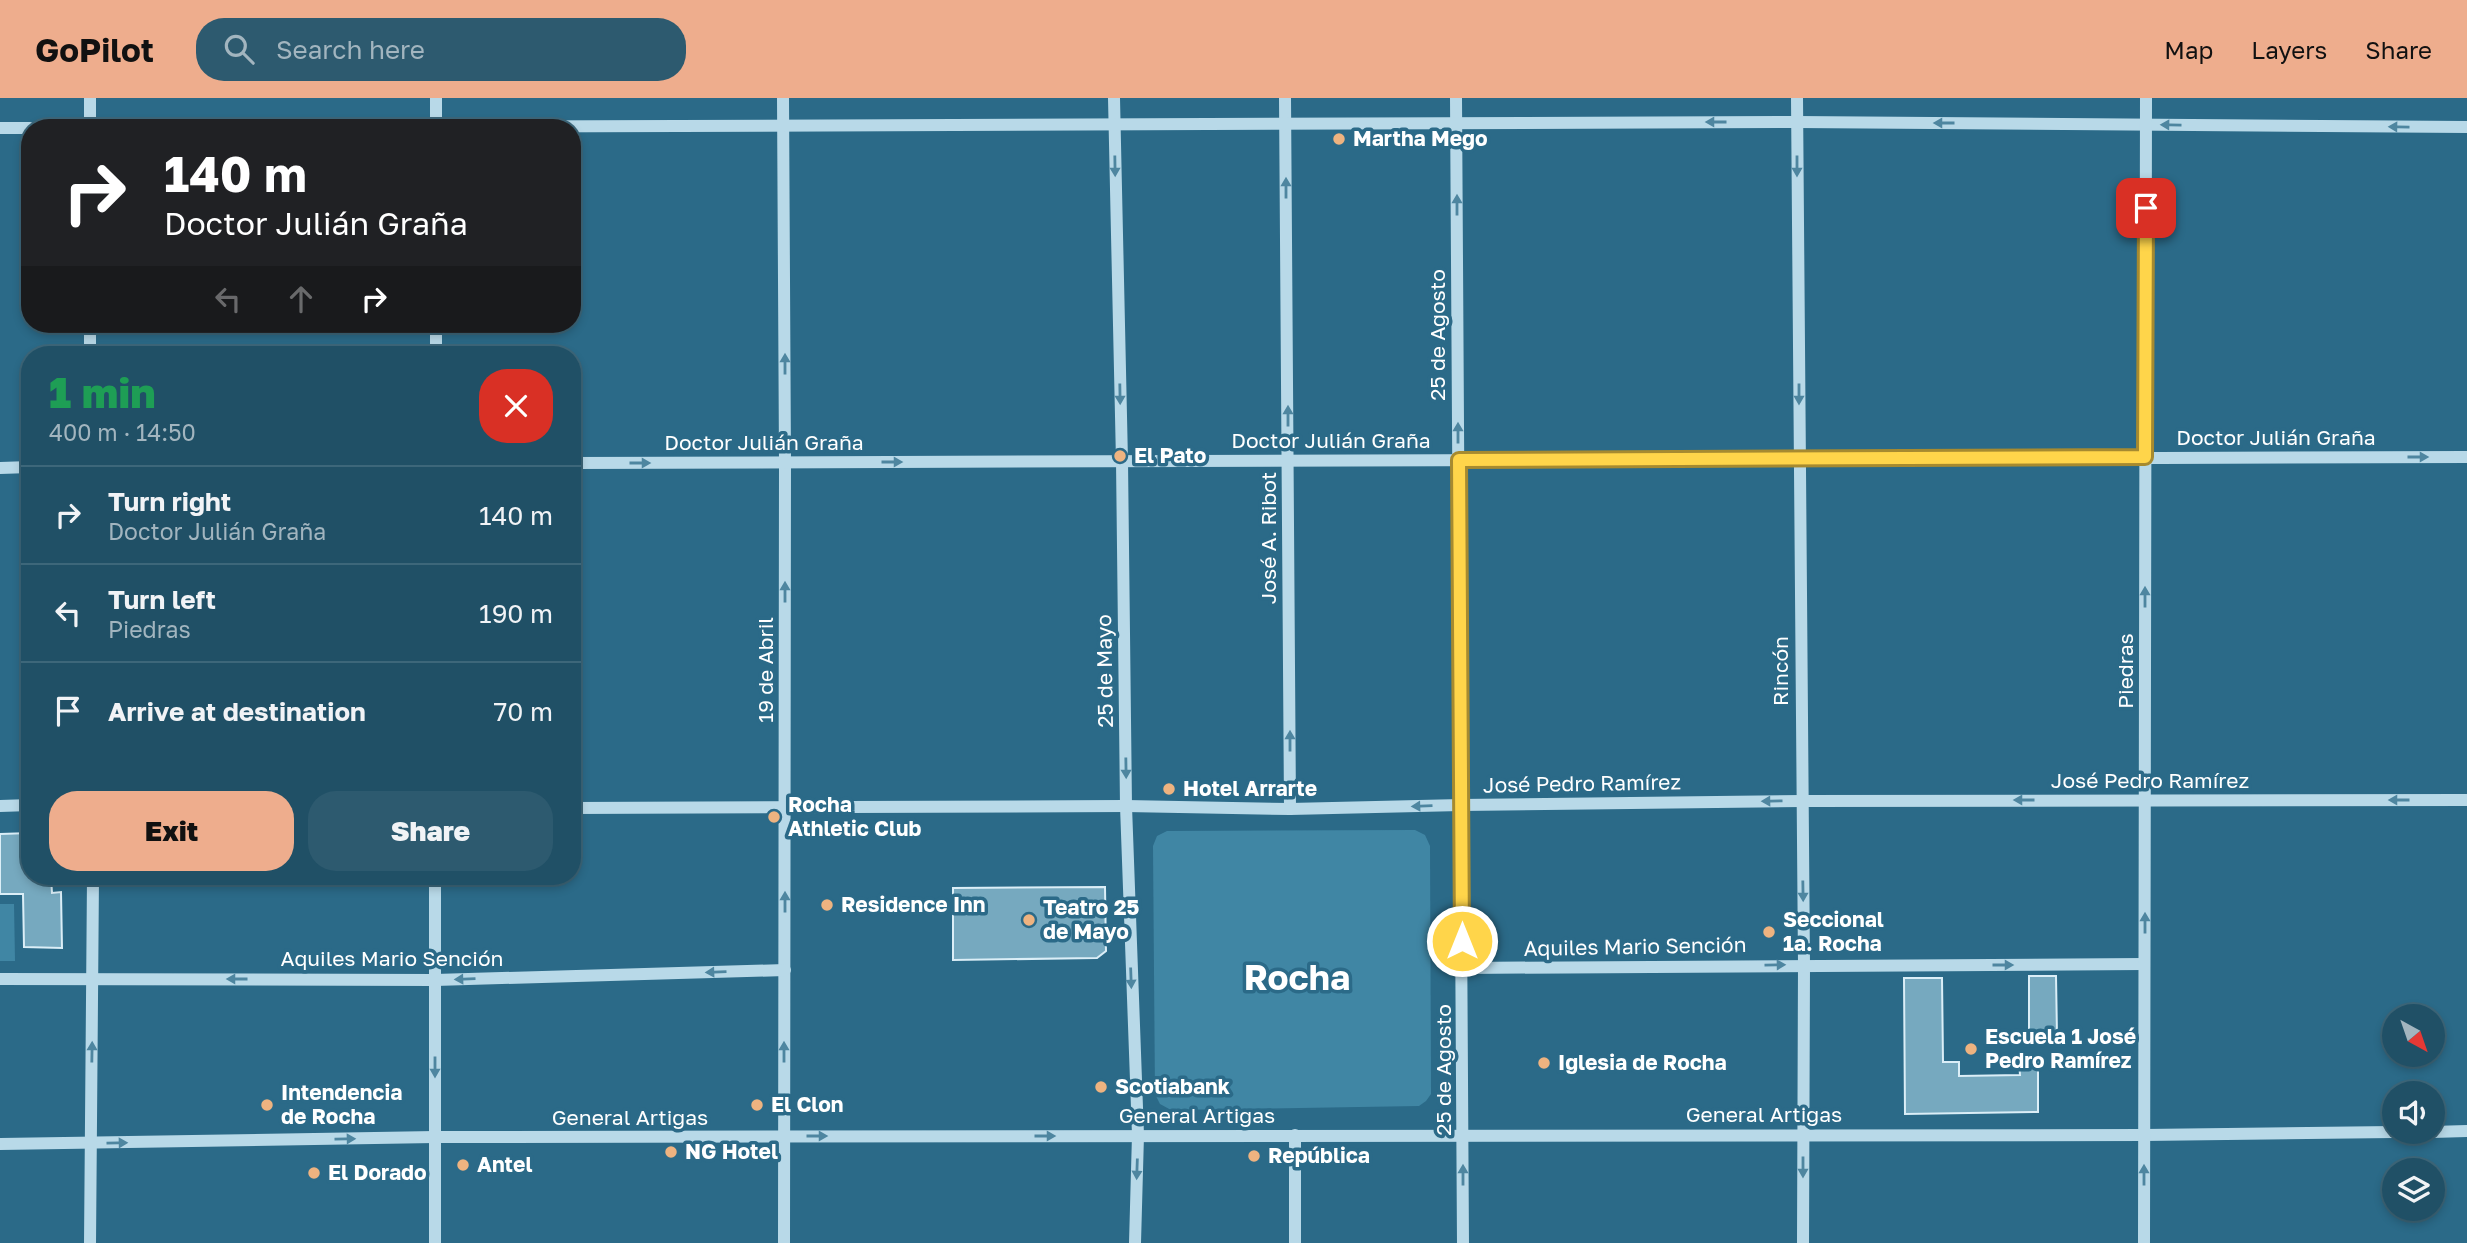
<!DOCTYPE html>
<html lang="en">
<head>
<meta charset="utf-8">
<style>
	body { margin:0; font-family:"Golos Text",sans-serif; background:#2d5a6f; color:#f1f3f6; height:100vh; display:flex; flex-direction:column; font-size:26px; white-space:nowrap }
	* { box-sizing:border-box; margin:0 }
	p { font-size:23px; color:#a2b5bf }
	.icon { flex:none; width:38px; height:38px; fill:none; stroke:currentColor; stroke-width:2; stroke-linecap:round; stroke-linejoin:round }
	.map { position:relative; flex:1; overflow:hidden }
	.drawer { position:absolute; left:21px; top:248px; width:560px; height:539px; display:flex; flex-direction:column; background:#205066; border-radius:28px; box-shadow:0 4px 10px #0003,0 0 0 2px #3d677a }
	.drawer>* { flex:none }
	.hud { position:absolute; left:21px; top:21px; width:560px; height:214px; border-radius:28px; box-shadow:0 4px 10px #0003,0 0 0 2px #3d677a; background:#202124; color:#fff; overflow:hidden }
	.needle { width:46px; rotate:140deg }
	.buttons { position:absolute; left:2382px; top:906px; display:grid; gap:14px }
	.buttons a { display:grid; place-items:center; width:63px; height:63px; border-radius:50%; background:#205066; box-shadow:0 4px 10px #0003,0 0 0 2px #3d677a; font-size:35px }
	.pin { position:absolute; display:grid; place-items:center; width:60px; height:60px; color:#fff; margin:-30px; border-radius:14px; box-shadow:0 4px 10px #0006 }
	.me { position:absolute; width:77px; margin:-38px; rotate:0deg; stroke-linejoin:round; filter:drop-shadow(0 0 5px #0008) }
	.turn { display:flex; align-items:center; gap:24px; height:147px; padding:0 28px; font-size:32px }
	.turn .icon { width:91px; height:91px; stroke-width:2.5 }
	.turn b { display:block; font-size:49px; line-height:60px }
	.lanes { display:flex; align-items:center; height:66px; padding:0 28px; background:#0003; justify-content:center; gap:35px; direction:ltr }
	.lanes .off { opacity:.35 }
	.round { display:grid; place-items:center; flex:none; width:74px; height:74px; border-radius:28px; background:#2d5a6f }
	.overview { display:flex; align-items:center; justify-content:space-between; height:119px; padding:0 28px }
	h1 { font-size:42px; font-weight:800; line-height:52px; color:#1e9e55 }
	.primary-button { display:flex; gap:14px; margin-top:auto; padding:14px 28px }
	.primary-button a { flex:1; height:80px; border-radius:28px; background:#eead8d; color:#111; font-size:28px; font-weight:800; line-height:80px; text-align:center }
	.primary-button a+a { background:#2d5a6f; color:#f1f3f6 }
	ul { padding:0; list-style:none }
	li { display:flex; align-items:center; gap:21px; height:98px; padding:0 28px; border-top:2px solid #3d677a }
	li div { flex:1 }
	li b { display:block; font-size:26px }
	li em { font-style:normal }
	header { display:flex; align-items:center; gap:42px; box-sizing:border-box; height:98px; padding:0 35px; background:#eead8d; color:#111 }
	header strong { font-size:33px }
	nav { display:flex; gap:38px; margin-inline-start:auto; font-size:24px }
	.search { width:490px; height:63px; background:#2d5a6f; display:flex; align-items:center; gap:18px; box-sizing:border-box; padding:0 24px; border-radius:28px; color:#a2b5bf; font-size:26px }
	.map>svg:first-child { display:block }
</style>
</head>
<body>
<header>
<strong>GoPilot</strong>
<div class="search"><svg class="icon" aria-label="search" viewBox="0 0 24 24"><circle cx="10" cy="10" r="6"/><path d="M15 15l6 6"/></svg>Search here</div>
<nav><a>Map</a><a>Layers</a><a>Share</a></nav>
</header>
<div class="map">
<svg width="2467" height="1145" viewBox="0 0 2467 1145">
	<rect width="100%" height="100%" fill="#2b6a88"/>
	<g fill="#4086a4">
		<path d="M1415 732 1425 737 1430 748 1431 996 1426 1003 1419 1008 1171 1012 1160 1006 1155 996 1153 748 1157 738 1167 733Z"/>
		<path d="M0 806H14L15 863H0Z"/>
	</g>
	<g fill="#76a9bf" stroke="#dbeef7" stroke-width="2">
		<path d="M30 735V779H51L52 795 61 794 62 850 24 849 23 796H0V736Z"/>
		<path d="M1105 789 1106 853 1097 860 953 862V790Z"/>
		<path d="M2029 878H2056L2057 938H2029Z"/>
		<path d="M1904 880H1942L1943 964H1959V978L2020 977 2019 964 2038 963V1014L1905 1016Z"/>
	</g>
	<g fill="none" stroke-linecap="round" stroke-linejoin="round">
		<g stroke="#b8d9e8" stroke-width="12">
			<path d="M783 0 785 364 784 1145"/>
			<path d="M1114 0 1122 363 1126 708 1138 1037 1135 1145"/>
			<path d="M1285 0 1290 711"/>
			<path d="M1456 0 1463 1145"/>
			<path d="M1797 0 1804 867 1803 1145"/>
			<path d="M0 30H30"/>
			<path d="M90 30V0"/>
			<path d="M105 30 1797 24 2467 29"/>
			<path d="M436 30V0"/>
			<path d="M90 257V226"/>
			<path d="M436 257V226"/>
			<path d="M572 365 2467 359"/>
			<path d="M0 370 30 369"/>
			<path d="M0 708 30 707"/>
			<path d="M572 710 1126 708 1290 711 1461 707 1802 703 2467 702"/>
			<path d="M1462 870 2144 866"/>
			<path d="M0 881 435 882 785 872"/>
			<path d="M2432 1034 2467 1033"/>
			<path d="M1295 1037V1145"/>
			<path d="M0 1046 435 1039 2144 1037 2394 1034"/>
			<path d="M90 1145 93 779"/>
			<path d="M435 1145V779"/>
			<path d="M2144 1145 2146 0"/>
		</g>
	</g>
	<defs><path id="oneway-solid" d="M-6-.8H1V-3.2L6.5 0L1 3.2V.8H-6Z" transform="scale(1.75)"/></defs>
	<g fill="#4e86a0">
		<use href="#oneway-solid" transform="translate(1716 24) rotate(180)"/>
		<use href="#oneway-solid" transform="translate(1944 25) rotate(-180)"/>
		<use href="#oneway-solid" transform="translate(2171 27) rotate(-179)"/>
		<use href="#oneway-solid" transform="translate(2399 29) rotate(-179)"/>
		<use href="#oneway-solid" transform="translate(1115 68) rotate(89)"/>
		<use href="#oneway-solid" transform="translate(1797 68) rotate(90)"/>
		<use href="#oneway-solid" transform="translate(1286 90) rotate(-90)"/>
		<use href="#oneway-solid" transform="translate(1457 107) rotate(-90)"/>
		<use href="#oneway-solid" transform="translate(785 266) rotate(-90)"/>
		<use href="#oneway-solid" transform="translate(1120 296) rotate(89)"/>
		<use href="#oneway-solid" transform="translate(1799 296) rotate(90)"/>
		<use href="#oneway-solid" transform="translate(1288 318) rotate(-90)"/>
		<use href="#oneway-solid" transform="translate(1458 335) rotate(-90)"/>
		<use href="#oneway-solid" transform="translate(2418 359)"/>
		<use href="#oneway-solid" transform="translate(892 364)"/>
		<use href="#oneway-solid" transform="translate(640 365)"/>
		<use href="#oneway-solid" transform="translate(785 494) rotate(-90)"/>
		<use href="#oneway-solid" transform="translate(2145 499) rotate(-90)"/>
		<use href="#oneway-solid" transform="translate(1290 643) rotate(-90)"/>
		<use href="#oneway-solid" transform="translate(1126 670) rotate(89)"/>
		<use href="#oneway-solid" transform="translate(2024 702) rotate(180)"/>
		<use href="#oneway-solid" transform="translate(2399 702) rotate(-180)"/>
		<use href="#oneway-solid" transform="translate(1772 703) rotate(179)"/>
		<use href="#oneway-solid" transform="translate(1422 708) rotate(178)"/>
		<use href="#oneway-solid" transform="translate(1803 793) rotate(89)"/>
		<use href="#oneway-solid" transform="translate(785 804) rotate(-90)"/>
		<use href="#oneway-solid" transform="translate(2145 825) rotate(-90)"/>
		<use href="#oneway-solid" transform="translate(1775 867) rotate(-1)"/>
		<use href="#oneway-solid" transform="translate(2003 867)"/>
		<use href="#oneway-solid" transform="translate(716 874) rotate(178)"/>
		<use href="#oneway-solid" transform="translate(1131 880) rotate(88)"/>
		<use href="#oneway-solid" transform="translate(237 881) rotate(-180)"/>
		<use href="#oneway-solid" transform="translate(465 881) rotate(178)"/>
		<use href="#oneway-solid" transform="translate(92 954) rotate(-89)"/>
		<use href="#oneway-solid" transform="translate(784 954) rotate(-90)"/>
		<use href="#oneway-solid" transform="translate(435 969) rotate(90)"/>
		<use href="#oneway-solid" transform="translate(817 1038)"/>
		<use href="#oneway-solid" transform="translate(1045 1038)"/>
		<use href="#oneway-solid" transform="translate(345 1041) rotate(-1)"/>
		<use href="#oneway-solid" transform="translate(117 1045) rotate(-1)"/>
		<use href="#oneway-solid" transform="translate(1803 1069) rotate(90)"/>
		<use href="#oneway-solid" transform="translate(1137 1071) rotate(92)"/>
		<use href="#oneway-solid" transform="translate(1463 1077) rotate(-90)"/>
		<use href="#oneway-solid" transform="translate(2144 1077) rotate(-90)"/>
	</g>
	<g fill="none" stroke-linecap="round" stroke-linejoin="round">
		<defs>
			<path id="route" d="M1462 843 1459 362 2145 359 2146 110"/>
		</defs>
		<use href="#route" stroke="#a68a30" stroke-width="18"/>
		<use href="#route" stroke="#ffd54a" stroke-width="12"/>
	</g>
	<g fill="#eeb380" stroke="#2b6a88" stroke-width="2.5">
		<circle cx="1339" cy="41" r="7"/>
		<circle cx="1120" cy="358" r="7"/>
		<circle cx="1169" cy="691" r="7"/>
		<circle cx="774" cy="719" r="7"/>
		<circle cx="827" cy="807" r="7"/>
		<circle cx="1029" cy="822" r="7"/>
		<circle cx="1769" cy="834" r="7"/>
		<circle cx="1971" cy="951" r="7"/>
		<circle cx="1544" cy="965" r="7"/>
		<circle cx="1101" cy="989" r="7"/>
		<circle cx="267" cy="1007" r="7"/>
		<circle cx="757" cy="1007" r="7"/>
		<circle cx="671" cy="1054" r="7"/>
		<circle cx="1254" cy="1058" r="7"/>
		<circle cx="463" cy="1067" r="7"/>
		<circle cx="314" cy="1075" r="7"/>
	</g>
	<g text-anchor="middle" stroke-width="7" stroke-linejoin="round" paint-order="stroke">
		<g font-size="21" font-weight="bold" fill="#fff" stroke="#2b6a88" text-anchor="start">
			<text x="1353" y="48">Martha Mego</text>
			<text x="1134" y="365">El Pato</text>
			<text x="1183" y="698">Hotel Arrarte</text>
			<text x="788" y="714">Rocha<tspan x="788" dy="24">Athletic Club</tspan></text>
			<text x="841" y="814">Residence Inn</text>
			<text x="1043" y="817">Teatro 25<tspan x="1043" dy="24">de Mayo</tspan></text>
			<text x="1783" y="829">Seccional<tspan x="1783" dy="24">1a. Rocha</tspan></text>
			<text x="1985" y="946">Escuela 1 José<tspan x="1985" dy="24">Pedro Ramírez</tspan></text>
			<text x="1558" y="972">Iglesia de Rocha</text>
			<text x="1115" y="996">Scotiabank</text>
			<text x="281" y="1002">Intendencia<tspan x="281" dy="24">de Rocha</tspan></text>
			<text x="771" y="1014">El Clon</text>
			<text x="685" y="1061">NG Hotel</text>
			<text x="1268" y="1065">República</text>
			<text x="477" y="1074">Antel</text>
			<text x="328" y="1082">El Dorado</text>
		</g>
		<g font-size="21" fill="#fff" stroke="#2b6a88">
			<text transform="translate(1438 237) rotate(-90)" y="7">25 de Agosto</text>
			<text x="2276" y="347">Doctor Julián Graña</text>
			<text x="1331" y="350">Doctor Julián Graña</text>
			<text x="764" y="352">Doctor Julián Graña</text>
			<text transform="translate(1269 440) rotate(-90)" y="7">José A. Ribot</text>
			<text transform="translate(766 572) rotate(-90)" y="7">19 de Abril</text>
			<text transform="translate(1105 573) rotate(-91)" y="7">25 de Mayo</text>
			<text transform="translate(1781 573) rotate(-90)" y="7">Rincón</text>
			<text transform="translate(2126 573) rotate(-90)" y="7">Piedras</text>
			<text x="2150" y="690">José Pedro Ramírez</text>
			<text transform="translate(1582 686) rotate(-1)" y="7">José Pedro Ramírez</text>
			<text transform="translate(1635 849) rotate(-1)" y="7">Aquiles Mario Sención</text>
			<text x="392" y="868">Aquiles Mario Sención</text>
			<text transform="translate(1444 972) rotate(-90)" y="7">25 de Agosto</text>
			<text x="1764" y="1024">General Artigas</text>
			<text x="1197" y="1025">General Artigas</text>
			<text x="630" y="1027">General Artigas</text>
		</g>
		<g font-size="35" font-weight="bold" fill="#fff" stroke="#2b6a88">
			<text x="1297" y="892">Rocha</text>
		</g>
	</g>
</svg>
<div class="buttons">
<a><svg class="needle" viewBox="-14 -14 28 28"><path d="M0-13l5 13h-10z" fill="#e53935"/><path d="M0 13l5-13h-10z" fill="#a2b5bf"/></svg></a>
<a><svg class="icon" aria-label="sound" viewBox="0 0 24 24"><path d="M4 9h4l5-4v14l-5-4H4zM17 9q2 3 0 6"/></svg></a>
<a><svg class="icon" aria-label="layers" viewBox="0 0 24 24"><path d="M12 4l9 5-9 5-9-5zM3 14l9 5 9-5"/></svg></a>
</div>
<div class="pin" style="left:2146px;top:110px;background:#d93025"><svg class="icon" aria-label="arrive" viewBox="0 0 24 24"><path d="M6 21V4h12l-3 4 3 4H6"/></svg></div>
<svg class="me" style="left:1462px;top:843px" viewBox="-20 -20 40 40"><circle r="17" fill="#ffd54a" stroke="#fff" stroke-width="3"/><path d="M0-11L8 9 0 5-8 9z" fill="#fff"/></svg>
<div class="hud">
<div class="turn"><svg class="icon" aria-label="right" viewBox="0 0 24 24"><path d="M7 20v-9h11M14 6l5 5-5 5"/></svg><div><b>140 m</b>Doctor Julián Graña</div></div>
<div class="lanes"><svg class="icon off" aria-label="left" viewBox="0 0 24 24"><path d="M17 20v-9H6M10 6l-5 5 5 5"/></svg><svg class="icon off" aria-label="ahead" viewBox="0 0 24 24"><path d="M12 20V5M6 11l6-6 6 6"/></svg><svg class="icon" aria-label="right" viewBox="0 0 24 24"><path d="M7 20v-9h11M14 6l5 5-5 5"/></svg></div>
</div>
<section class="drawer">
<div class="overview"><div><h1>1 min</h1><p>400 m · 14:50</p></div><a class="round" style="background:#d93025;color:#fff"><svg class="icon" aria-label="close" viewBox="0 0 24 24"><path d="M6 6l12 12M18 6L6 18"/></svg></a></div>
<ul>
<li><svg class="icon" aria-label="right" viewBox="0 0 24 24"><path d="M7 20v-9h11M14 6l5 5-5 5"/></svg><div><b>Turn right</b><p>Doctor Julián Graña</p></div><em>140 m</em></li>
<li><svg class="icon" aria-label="left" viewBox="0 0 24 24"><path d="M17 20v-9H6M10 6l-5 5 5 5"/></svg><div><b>Turn left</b><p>Piedras</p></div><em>190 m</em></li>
<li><svg class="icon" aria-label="arrive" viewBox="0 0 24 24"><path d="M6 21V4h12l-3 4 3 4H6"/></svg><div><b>Arrive at destination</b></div><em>70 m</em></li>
</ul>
<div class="primary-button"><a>Exit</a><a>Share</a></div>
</section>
</div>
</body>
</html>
